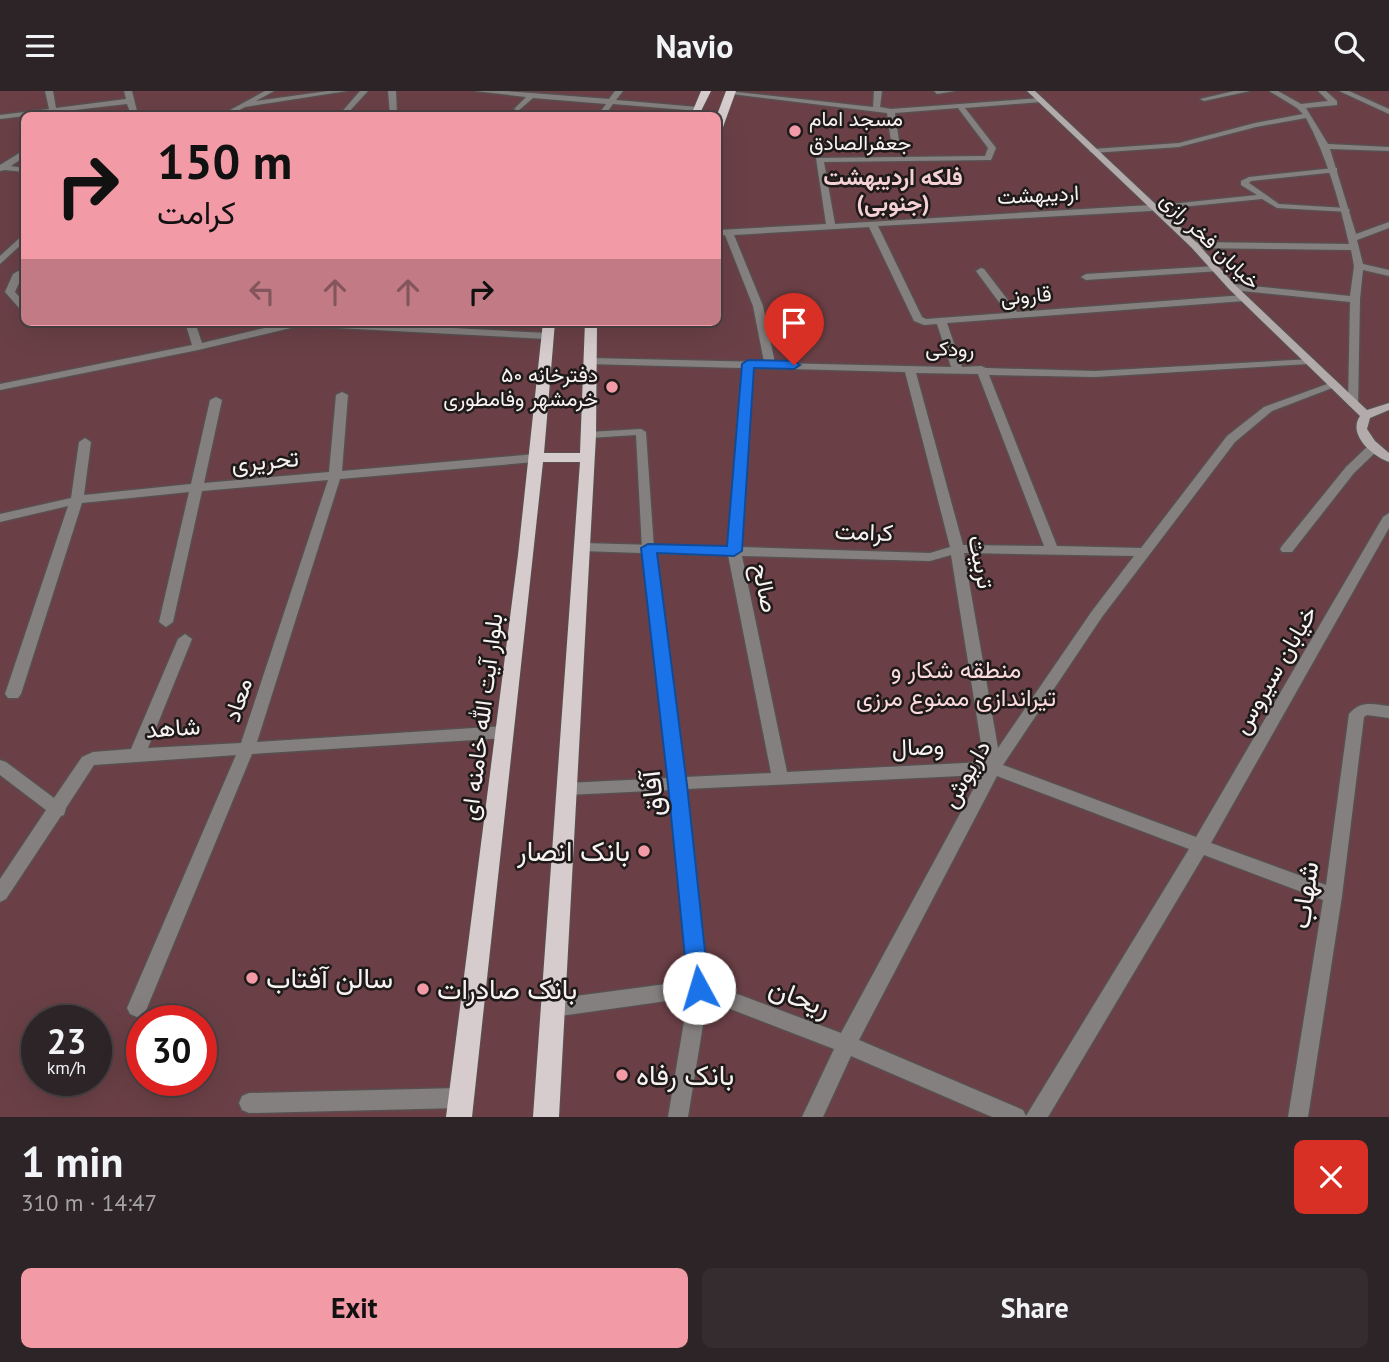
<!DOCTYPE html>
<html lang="en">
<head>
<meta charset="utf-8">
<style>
	body { margin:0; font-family:"PT Sans",Vazirmatn,sans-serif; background:#342c2e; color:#f1f3f6; height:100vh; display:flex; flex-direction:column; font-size:26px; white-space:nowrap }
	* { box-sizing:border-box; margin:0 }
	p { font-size:23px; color:#a6a4a7 }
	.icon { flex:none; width:38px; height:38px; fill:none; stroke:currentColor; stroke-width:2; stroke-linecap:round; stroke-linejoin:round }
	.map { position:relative; height:1026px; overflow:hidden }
	.side { display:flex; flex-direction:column; background:#2c2426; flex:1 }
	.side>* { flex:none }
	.top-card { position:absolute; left:21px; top:21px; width:700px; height:214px; border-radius:10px; box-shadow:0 7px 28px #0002,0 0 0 2px #484143; background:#f39aa7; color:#111; overflow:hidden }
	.speed { position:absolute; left:21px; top:914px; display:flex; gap:14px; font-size:35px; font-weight:700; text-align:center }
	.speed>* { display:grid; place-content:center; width:91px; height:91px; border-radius:50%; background:#2c2426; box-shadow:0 7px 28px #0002,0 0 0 2px #484143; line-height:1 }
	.speed small { font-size:18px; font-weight:400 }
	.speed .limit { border:10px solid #d22; background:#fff; color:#111 }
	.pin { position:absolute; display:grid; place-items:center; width:60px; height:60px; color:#fff; margin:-72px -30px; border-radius:50% 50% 50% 0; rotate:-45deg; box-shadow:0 0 7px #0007 }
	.pin .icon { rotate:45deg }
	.me { position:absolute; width:77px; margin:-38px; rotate:354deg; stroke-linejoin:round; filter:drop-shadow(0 0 5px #0008) }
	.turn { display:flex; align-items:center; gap:24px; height:147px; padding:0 21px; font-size:32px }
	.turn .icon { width:91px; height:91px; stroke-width:2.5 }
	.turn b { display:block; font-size:49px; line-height:60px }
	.lanes { display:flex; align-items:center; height:66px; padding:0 21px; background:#0003; justify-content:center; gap:35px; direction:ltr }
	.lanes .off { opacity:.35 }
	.round { display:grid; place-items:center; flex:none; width:74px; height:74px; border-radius:10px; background:#342c2e }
	.headline { display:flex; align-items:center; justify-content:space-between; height:119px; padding:0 21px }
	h1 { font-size:42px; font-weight:700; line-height:52px }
	.cta { display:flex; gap:14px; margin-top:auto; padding:14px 21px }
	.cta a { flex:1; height:80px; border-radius:10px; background:#f39aa7; color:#111; font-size:28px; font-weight:700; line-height:80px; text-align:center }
	.cta a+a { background:#342c2e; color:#f1f3f6 }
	header { display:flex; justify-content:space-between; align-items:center; height:91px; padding:0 21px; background:#2c2426; font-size:32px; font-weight:700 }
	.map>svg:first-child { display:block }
</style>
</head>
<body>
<header><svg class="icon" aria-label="menu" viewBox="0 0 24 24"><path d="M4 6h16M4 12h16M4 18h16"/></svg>Navio<svg class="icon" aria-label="search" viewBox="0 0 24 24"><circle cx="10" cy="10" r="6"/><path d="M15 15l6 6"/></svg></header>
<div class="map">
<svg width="1389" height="1026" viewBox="0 0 1389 1026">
	<rect width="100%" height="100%" fill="#3a3032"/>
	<path fill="#6a4046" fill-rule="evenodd" d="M0 0H1389V1026H0ZM24 24H718V231H24ZM37 929H96V989H37ZM142 929H201V989H142Z"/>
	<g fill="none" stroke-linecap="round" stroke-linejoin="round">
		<defs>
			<g id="service">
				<path d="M1334 77H1337V81L1251 90 1249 92 1279 113 1346 117 1350 119 1349 121 1277 117 1262 108 1151 119 1147 117 1151 115 1257 104 1241 94V90L1249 86Z"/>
				<path d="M641 338 646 341 654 458 648 462 642 458 636 344 589 347 584 344 589 341Z"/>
			</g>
			<g id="minor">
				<path d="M45 0H53L56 17 126 8 124 0H132L138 24H131L127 13 57 21V24H51L50 22 0 28V24L49 18Z"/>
				<path d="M265 0H274L256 10 328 0H347L245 16 230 24H221Z"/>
				<path d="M360 0H368L346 24H339Z"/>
				<path d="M388 0H396L397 24H390Z"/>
				<path d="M475 0H506L609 8 615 0H623L616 9 698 16 702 18 698 20 613 13 605 24H598L606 13 533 7 518 20 514 18 526 6Z"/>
				<path d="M728 0 873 16 874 0H882L880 16 891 18 1041 7 1045 9 1041 11 965 17 996 57 991 69 824 71 835 133 1151 114 1155 117 1151 120 878 135 922 226 926 228 1007 222 976 180 981 177 984 178 1017 221 1244 204 1249 207 1244 210 947 232 962 276 981 275 986 277 1095 280 1313 268 1314 270 1309 273 1095 286 989 284 1057 455 1141 457 1227 345 1264 316 1330 292H1338L1340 294 1272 320 1235 351 1102 526 1003 674 1196 746 1383 426 1389 422V437L1211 752 1326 794 1349 623C1360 609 1374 613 1389 615V627L1367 624 1364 626 1342 805 1308 1026H1288L1323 809 1204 764 1048 1026H992L851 965 823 1026H802L834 958 707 909 688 1026H668L688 907 553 926 546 923 543 917 546 911 553 908 689 890 670 699 567 704 561 703 559 698 561 693 567 692 669 687 642 462 582 460 575 456 582 452 728 456 742 277 589 273 584 270 589 267 764 271 753 215 725 144 718 145V139L826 133 816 67 985 65 988 57 958 17 895 22 899 50 895 52 891 50 887 22 731 3ZM869 136 914 230 924 234 937 233 951 276 775 272 763 215 734 144ZM753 277 905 281 950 456 930 462 741 456ZM916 282 978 283 1044 455 963 454ZM655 462 728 464 771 682 685 686ZM964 462 1134 465 1092 520 998 657ZM951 464 984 671 787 681 742 465 930 470ZM981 684 841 942 708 892 687 698ZM997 685 1189 758 1026 1025 1023 1019 859 949Z"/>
				<path d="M934 0H955L937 3Z"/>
				<path d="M1234 0H1250L1204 10 1200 8Z"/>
				<path d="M1269 0H1278L1301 13 1328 10 1318 0H1326L1337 10V14L1306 17 1328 53 1389 56V60L1330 58 1356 143 1389 131V137L1357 149 1363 173 1389 179V185L1363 179 1360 208 1358 316 1354 317 1348 314 1350 211 1232 199 1227 196 1232 193 1350 205 1354 175 1351 159 1194 157 1189 154 1194 151 1349 153C1339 109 1327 66 1306 27L1256 36 1179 56 1093 62 1089 60 1093 58 1179 52 1255 32 1303 23 1297 17Z"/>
				<path d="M1339 0H1349L1389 18V23Z"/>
				<path d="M21 61H24V66L11 75 24 77V81L5 79 0 80V74Z"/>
				<path d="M24 143V151L0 173V165Z"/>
				<path d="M1216 175 1221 178 1219 180 1086 189 1081 186 1086 183Z"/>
				<path d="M18 180 23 183 15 201 24 211V219L20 218 5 201 13 183Z"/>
				<path d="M185 231H195L202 252 290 231H339L547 242 552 245 547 248 299 235 198 259 0 299V293L192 254Z"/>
				<path d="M342 301 348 304 342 380 535 363 541 367 535 371 340 388 257 651 505 635 511 637 513 641 511 645 505 647 252 663 147 917 144 923 137 926 130 923 127 917 236 664 94 674 66 717 64 724 61 725 6 808 0 811V788L46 719 0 684V669L6 671 54 707 82 666 93 661 131 658 178 548 185 543 192 548 148 657 241 652 328 389 202 400 173 531 166 536 159 531 189 401 82 412 21 603 18 607H8L5 603 68 415 0 431V423L71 407 79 351 85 347 91 351 84 404 191 393 210 309 216 306 222 309 204 392 329 381 336 304Z"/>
				<path d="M1374 352 1380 356 1378 359 1354 382 1292 461H1282L1280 458 1282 455 1346 376 1370 353Z"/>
				<path d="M460 997 467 1000 470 1007 467 1014 460 1017 249 1022 242 1019 239 1012 242 1005 249 1002Z"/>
			</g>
			<path id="secondary" d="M1027 0H1035L1197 152 1235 194 1367 319 1389 312V319L1370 327 1367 338 1375 350 1389 362V371C1373 365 1347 344 1360 325L1229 198 1191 156Z"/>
			<g id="primary">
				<path d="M701 0H711L699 24H691Z"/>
				<path d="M726 0H736L723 36 718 39 717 24Z"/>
				<path d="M543 231H555L544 362H580L585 231H597L596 344 559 1026H533L580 371H543L472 1026H446L518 464Z"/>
			</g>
		</defs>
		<use href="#service" stroke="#594f51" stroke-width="3"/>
		<use href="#minor" stroke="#594f51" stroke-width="3"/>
		<use href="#secondary" stroke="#594f51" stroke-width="3"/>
		<use href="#primary" stroke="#594f51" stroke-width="2"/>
		<use href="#service" fill="#858080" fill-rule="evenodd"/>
		<use href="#minor" fill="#858080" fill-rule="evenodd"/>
		<use href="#secondary" fill="#b3abab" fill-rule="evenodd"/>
		<use href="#primary" fill="#d7cccd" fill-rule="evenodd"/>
	</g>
	<path fill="#1a73e8" stroke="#114b97" stroke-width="2" d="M748 269 794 270 800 274 794 278 754 277 742 460 734 465 657 462 687 694 709 897 706 904 699 907 691 904 688 897 668 694 641 457 648 453 727 455 742 273Z"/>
	<g fill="#f39aa7" stroke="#1e1a1a" stroke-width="2.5">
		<circle cx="795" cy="40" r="7"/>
		<circle cx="612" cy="296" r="7"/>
		<circle cx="644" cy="760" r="7"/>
		<circle cx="252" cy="887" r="7"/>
		<circle cx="423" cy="898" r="7"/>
		<circle cx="622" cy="984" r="7"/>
	</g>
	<g text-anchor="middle" stroke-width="5" stroke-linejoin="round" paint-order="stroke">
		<g font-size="21" fill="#f9f2f3" stroke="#1e1a1a" text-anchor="start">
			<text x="809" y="35">مسجد امام<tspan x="809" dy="24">جعفرالصادق</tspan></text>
			<text x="598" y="291" text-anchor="end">دفترخانه ۵۰<tspan x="598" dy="24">خرمشهر وفامطوری</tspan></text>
		</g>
		<g font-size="21" fill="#f9f2f3" stroke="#1e1a1a">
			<text transform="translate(1038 104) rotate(-3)" y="7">اردیبهشت</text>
			<text transform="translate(1210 150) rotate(44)" y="7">خیابان فخر رازی</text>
			<text transform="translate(1026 205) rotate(-5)" y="7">قارونی</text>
			<text transform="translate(950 258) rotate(2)" y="7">رودکی</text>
		</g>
		<g font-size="23" font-weight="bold" fill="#f5d1d5" stroke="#1e1a1a">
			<text x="893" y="94">فلکه اردیبهشت<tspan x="893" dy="26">(جنوبی)</tspan></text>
		</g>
		<g font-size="24" fill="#f9f2f3" stroke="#1e1a1a">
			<text transform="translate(265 370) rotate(-5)" y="8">تحریری</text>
			<text transform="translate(864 441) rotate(2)" y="8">کرامت</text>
			<text transform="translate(981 471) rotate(79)" y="8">تربیت</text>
			<text transform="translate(765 497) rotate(78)" y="8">صالح</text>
			<text transform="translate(1275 579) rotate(-60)" y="8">خیابان سیروس</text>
			<text transform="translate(238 609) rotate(-72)" y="8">معاد</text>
			<text transform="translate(482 626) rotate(-83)" y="8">بلوار آیت الله خامنه ای</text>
			<text transform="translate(173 637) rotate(-4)" y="8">شاهد</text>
			<text transform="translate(918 656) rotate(-2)" y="8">وصال</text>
			<text transform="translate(966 683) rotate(-60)" y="8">داریوش</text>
		</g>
		<g font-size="24" fill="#fbd9dc" stroke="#1e1a1a">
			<text x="956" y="587">منطقه شکار و<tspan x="956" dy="28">تیراندازی ممنوع مرزی</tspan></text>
		</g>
		<g font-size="28" fill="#f9f2f3" stroke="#1e1a1a">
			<text transform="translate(652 703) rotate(-96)" y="10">آفاق</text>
			<text transform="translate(1304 804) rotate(-82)" y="10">شهاب</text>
			<text transform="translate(800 906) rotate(21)" y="10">ریحان</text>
		</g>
		<g font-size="28" fill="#f9f2f3" stroke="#1e1a1a" text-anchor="start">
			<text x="630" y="770" text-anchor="end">بانک انصار</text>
			<text x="266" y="897">سالن آفتاب</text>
			<text x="437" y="908">بانک صادرات</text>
			<text x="636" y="994">بانک رفاه</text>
		</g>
	</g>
</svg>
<div class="speed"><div>23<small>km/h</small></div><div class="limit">30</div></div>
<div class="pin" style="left:794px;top:274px;background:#d93025"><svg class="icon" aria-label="arrive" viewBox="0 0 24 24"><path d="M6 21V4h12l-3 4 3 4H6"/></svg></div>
<svg class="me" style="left:699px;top:897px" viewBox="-20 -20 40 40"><circle r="19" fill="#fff"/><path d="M0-13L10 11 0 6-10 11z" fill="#1a73e8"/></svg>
<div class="top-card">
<div class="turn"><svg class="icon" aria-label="right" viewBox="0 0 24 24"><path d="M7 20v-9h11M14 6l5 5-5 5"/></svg><div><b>150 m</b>کرامت</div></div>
<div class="lanes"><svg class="icon off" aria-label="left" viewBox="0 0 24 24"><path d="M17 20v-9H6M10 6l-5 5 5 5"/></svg><svg class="icon off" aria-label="ahead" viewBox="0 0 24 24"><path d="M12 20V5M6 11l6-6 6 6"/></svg><svg class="icon off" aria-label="ahead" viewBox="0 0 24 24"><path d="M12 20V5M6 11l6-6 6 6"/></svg><svg class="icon" aria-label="right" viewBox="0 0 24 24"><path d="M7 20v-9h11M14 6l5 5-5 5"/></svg></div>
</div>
</div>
<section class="side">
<div class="headline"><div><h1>1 min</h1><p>310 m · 14:47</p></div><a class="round" style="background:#d93025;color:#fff"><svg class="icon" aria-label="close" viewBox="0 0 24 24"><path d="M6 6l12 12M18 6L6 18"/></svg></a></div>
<div class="cta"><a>Exit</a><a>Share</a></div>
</section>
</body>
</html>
